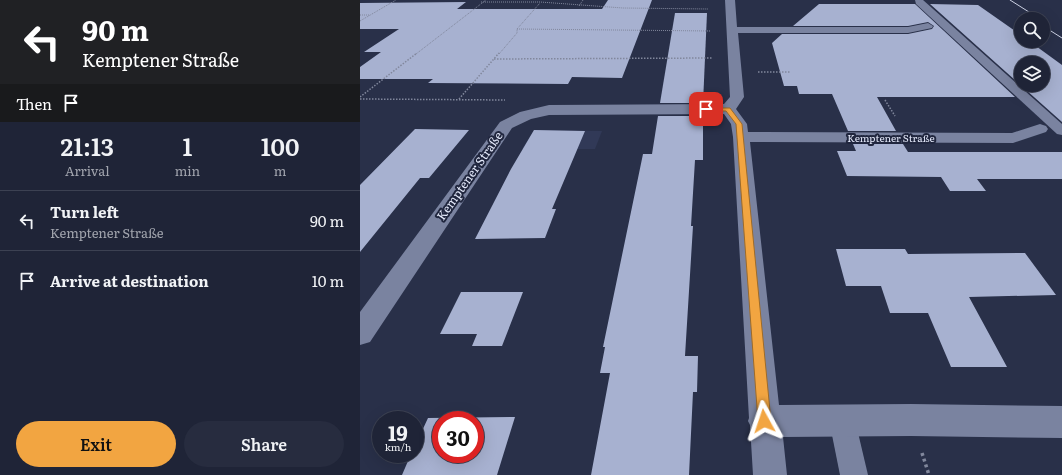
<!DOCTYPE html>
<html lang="en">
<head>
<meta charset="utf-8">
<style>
	body { margin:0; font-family:Literata,serif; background:#272c3f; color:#f1f3f6; height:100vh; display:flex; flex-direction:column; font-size:15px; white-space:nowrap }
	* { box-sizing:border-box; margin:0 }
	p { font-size:13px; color:#a1a4ad }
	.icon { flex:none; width:22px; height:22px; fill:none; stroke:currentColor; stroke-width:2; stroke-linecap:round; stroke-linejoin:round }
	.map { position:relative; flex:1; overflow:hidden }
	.drawer { display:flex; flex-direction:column; background:#1f2437; width:360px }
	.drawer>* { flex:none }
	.hud { background:#202124; color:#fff; overflow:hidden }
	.buttons { position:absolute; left:654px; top:12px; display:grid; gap:8px }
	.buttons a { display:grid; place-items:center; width:36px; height:36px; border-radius:50%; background:#1f2437; box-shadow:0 4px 16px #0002,0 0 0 1px #3c4152; font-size:20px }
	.speed { position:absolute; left:12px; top:411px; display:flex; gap:8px; font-size:20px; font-weight:700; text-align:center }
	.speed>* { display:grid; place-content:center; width:52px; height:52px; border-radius:50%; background:#1f2437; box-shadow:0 4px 16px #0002,0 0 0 1px #3c4152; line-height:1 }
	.speed small { font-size:10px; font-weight:400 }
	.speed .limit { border:6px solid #d22; background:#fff; color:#111 }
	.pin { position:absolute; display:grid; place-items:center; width:34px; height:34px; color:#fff; margin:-17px; border-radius:8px; box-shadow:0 2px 6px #0006 }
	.me { position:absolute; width:44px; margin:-22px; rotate:355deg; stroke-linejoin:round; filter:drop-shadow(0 0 3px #0008) }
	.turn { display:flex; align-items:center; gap:14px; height:84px; padding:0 16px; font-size:18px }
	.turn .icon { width:52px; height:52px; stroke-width:2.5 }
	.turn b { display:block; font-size:28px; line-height:34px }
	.then { display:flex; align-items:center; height:38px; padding:0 16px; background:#0003; gap:8px; font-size:15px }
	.eta { display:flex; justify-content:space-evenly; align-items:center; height:68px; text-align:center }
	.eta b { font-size:24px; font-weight:600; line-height:28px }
	.action { display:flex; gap:8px; margin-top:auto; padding:8px 16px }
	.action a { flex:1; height:46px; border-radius:24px; background:#f2a541; color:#111; font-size:16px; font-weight:600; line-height:46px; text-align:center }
	.action a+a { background:#272c3f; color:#f1f3f6 }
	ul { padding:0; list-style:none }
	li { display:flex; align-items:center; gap:12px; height:60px; padding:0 16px; border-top:1px solid #3c4152 }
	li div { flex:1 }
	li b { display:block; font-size:15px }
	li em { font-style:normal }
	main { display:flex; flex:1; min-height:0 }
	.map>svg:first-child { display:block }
</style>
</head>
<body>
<main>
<section class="drawer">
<div class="hud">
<div class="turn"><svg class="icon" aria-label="left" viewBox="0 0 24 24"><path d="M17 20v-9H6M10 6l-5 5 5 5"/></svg><div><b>90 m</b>Kemptener Straße</div></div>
<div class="then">Then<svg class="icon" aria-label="arrive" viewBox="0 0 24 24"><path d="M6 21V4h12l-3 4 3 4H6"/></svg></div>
</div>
<div class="eta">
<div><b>21:13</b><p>Arrival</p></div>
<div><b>1</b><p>min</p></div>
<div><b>100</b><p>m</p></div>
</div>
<ul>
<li><svg class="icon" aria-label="left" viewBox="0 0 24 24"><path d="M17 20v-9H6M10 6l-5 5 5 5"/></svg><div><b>Turn left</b><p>Kemptener Straße</p></div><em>90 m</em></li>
<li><svg class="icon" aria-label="arrive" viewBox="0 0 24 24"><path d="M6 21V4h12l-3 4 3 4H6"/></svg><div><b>Arrive at destination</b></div><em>10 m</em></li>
</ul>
<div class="action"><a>Exit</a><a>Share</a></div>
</section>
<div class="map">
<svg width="702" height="475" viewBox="0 0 702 475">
	<rect width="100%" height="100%" fill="#293049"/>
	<path fill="#313957" d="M174 130 242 131 235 149H162Z"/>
	<g fill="#a7b1d0" fill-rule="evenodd">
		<path d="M248 0H292L262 78 212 77 208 84 68 83 73 79H0V67L21 52H4L39 29H0V3L106 2 97 9H242Z"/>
		<path d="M459 4H555L655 97H517L536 131H488L472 94H439L437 86H424L412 43 422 34H548L572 29 574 26 568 22 548 26H433Z"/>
		<path d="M570 4 618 5 661 35V41H669L702 65V122ZM661 63H683V85H661Z"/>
		<path d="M315 13H347L343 103H300Z"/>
		<path d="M298 116H342L341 123H343V160H335L331 226H333L325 356H338L337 392H333L329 475H231L250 373H240L245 347H243L283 154H292Z"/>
		<path d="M55 129 109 130 69 178H60L0 252V185Z"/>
		<path d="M174 130 225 131 192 209H196L185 238 115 239 151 169Z"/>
		<path d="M493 144H543L548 152H702V179H617L626 191H590L581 177 487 176 477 151H496Z"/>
		<path d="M476 249H545L548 254 665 253 696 295 609 297 647 367H591L568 313H530L521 286H486Z"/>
		<path d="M101 292H163L142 346H112L117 334H80Z"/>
		<path d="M155 417 137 475H42L51 454H55V446L68 418ZM81 420H115V454H81Z"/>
	</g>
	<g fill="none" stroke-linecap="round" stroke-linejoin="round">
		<g stroke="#81879c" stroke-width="1" stroke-dasharray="1 1" stroke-linecap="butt">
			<path d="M121 2H180L263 8 348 9"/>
			<path d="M219 6 223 0"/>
			<path d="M0 15H9"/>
			<path d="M0 21 36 0"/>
			<path d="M157 29 351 31"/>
			<path d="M56 54 126 0"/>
			<path d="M139 54 157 33V29L180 3"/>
		</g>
		<g stroke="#81879c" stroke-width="1.5" stroke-dasharray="1.5 1.5" stroke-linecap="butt">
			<path d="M134 59 352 58"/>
			<path d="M398 72H431"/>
			<path d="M0 97 57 53"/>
			<path d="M0 99 145 100"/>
			<path d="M99 99 139 53"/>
			<path d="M525 100 535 116"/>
		</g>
		<path stroke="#81879c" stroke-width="3.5" stroke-dasharray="3 3" stroke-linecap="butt" d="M562 453 569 475"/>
		<g fill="#7a83a0" fill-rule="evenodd">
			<path d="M555 0H563L702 124V135L697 134 556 4Z"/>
			<path d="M482 407 491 411 495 420 508 475H480L469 420 473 411Z"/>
		</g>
		<path fill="#7a83a0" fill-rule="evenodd" d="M365 0H375L377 27H548L568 23 573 26 572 28 548 33H378L384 97 376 109 387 124 388 132 652 133 680 124 686 126 688 129 686 132 653 143 390 142 419 405 551 404 702 406V438L551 436 423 437 427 475H393L390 425 388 421 389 418 373 137 371 124 364 114 189 115 171 119 152 128 10 342 0 345V312L140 122 160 112 189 105 364 104 370 97Z"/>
		<g stroke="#cdd2e4" stroke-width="1">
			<path d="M650 0 680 19"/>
			<path d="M683 26 702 38"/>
		</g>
	</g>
	<path fill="#f2a541" stroke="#9d6b2a" d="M343 108H370L382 124 411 421 409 426 404 428 400 426 398 421 376 124 366 111H343Z"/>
	<g text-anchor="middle" stroke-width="4" stroke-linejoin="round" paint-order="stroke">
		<g font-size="10" fill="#e5eafb" stroke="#20263e">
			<text x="531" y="142">Kemptener Straße</text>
		</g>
		<g font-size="12" fill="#e5eafb" stroke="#20263e">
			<text transform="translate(110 176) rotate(-55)" y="4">Kemptener Straße</text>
		</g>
	</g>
</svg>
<div class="buttons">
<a><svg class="icon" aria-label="search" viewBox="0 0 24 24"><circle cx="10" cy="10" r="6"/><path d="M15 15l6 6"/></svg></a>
<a><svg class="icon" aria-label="layers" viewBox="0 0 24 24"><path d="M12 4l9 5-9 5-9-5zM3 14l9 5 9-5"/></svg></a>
</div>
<div class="speed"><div>19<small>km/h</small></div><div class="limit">30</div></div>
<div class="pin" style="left:346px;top:109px;background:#d93025"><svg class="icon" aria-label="arrive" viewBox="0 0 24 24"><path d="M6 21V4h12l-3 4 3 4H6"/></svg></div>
<svg class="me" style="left:404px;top:421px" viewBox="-20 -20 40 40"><path d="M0-17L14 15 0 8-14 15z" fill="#f2a541" stroke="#fff" stroke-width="4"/></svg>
</div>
</main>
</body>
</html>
